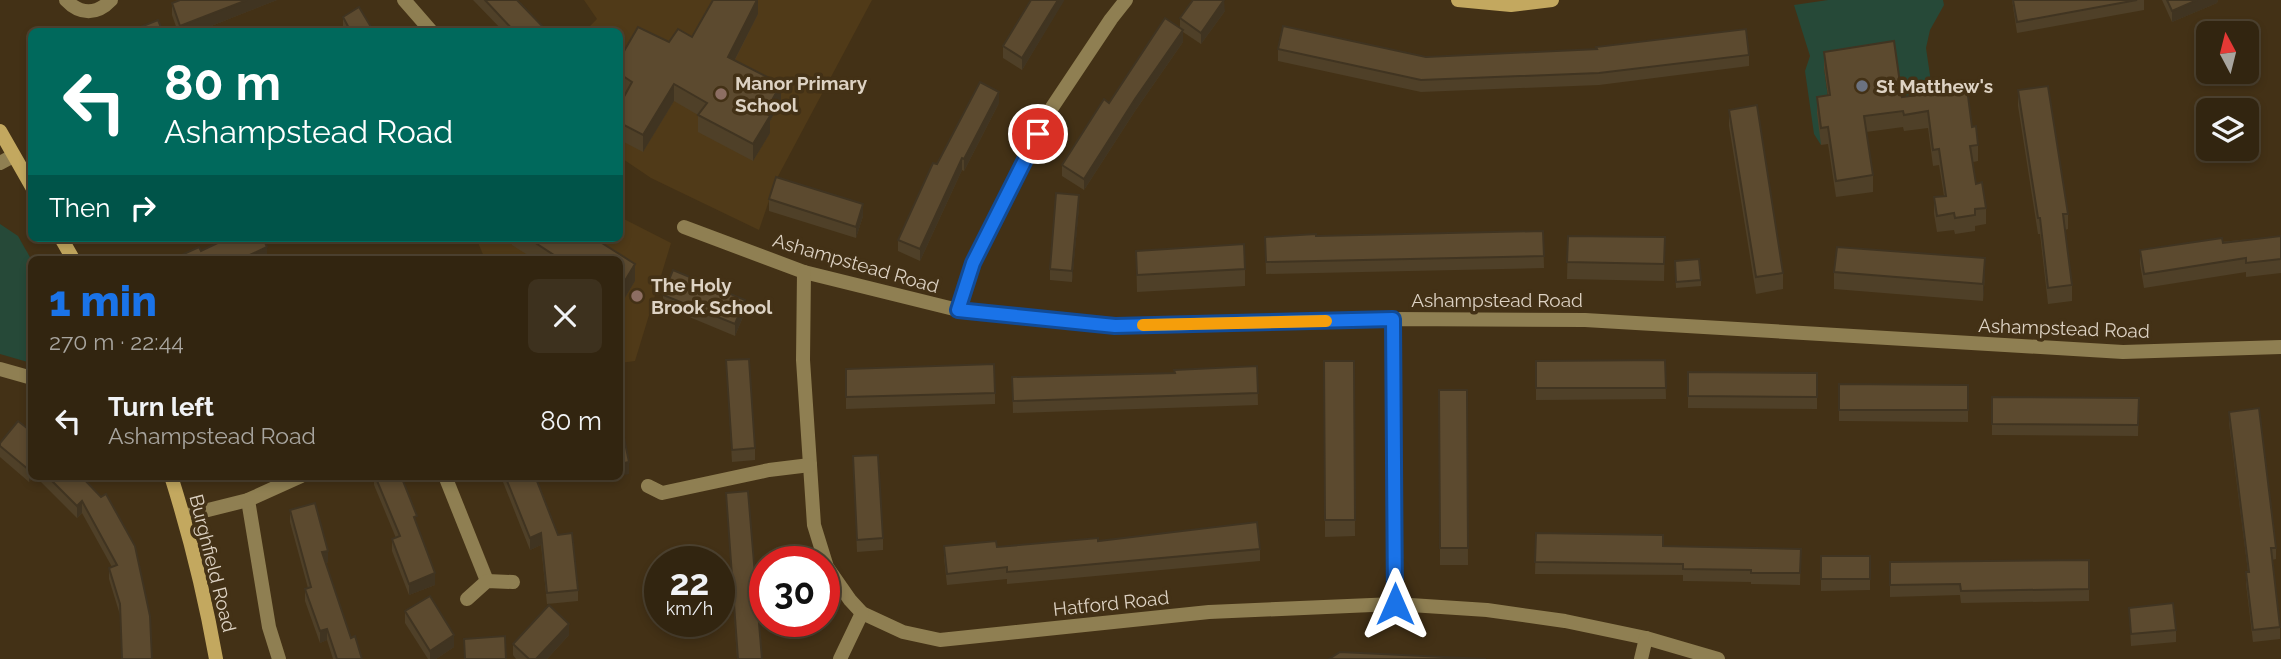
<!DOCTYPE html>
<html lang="en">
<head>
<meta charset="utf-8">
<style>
	body { margin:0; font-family:Raleway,sans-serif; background:#3d311e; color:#f1f3f6; height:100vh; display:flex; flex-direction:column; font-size:26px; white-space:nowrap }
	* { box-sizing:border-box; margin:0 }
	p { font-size:23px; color:#a8a59f }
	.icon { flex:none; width:38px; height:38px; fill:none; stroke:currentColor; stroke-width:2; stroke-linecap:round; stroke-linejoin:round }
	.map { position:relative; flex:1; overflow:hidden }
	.panel { position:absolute; left:28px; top:256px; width:595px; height:224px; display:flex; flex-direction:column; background:#322510; border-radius:10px; box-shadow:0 4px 10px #0003,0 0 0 2px #4d4230 }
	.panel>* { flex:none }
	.hud { position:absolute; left:28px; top:28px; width:595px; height:214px; border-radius:10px; box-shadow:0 4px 10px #0003,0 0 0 2px #4d4230; background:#00695c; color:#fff; overflow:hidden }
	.needle { width:46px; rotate:353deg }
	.fabs { position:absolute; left:2196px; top:21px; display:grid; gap:14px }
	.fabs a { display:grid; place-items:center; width:63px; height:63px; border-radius:10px; background:#322510; box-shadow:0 4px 10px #0003,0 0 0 2px #4d4230; font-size:35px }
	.speed { position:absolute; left:644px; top:546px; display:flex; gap:14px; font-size:35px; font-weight:700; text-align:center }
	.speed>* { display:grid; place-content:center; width:91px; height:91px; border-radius:50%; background:#322510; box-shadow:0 4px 10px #0003,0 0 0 2px #4d4230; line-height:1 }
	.speed small { font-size:18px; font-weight:400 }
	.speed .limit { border:10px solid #d22; background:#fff; color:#111 }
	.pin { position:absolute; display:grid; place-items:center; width:60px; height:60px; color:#fff; margin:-30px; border:4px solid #fff; border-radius:50%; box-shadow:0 2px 7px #0007 }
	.me { position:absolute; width:77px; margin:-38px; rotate:0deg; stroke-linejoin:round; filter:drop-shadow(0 0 5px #0008) }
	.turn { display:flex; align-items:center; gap:24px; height:147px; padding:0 21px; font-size:32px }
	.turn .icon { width:91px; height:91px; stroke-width:2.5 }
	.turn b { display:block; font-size:49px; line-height:60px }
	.then { display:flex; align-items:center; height:66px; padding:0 21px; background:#0003; gap:14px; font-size:26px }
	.round { display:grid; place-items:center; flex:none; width:74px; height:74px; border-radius:10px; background:#3d311e }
	.head { display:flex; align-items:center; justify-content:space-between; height:119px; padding:0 21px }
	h1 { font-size:42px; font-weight:800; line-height:52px; color:#1a73e8 }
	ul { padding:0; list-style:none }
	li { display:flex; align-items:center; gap:21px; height:91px; padding:0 21px }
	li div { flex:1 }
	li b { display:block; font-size:26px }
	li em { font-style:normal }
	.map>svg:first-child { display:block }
</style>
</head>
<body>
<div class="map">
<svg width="2281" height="659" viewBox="0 0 2281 659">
	<rect width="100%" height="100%" fill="#433116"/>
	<g fill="#503a18">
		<path d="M584 0H872L776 180 759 230 651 178 620 157V32L585 31 597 19Z"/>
		<path d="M620 217 671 243 635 361 620 363V259H485L476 238H620Z"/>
	</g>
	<g fill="#264938">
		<path d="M1828 0H1943L1944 5 1930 30 1926 48 1935 109 1902 114 1824 68 1830 112 1821 145 1814 134 1805 71 1810 56 1794 5Z"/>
		<path d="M0 224 18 236 31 259V363L0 354Z"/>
	</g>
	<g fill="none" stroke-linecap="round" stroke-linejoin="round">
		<g stroke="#8f7f52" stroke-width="14">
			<path d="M66 0C80 15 97 15 111 0"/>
			<path d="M404 0 432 32"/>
			<path d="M0 163 13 156"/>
			<path d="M684 227 804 272 958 310 1115 326 1393 319 1585 320 2123 352 2281 347"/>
			<path d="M804 272 803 360 814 525 827 567 850 600 862 613 903 632 940 640 1209 612 1395 604 1487 610 1565 621 1646 638 1718 659"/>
			<path d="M958 310 973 263 1049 112 1111 19 1126 0"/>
			<path d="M1393 319 1395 604"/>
			<path d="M0 369 32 378"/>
			<path d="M445 476 487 581"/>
			<path d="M648 486 662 493 769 470 810 465"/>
			<path d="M248 500 269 627 279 659"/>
			<path d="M184 516 248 500 301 476"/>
			<path d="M467 599 487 581 513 582"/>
			<path d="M840 659 862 613"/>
			<path d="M1641 659 1646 638"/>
		</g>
		<g stroke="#c3a85f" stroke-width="14">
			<path d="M1458 0 1511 5 1552 0"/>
			<path d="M0 131 32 187"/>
			<path d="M61 238 73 259"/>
			<path d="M171 476C190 536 205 597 216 659"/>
		</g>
	</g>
	<g fill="#4f4028">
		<path d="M180 0H277L196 32H178L172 15V3Z"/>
		<path d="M473 0H517L548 32H504Z"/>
		<path d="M758 0V14L735 60 781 101 770 121V133L753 161 698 132V115L674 101 643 152 620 140V104L625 94 620 91V58L669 42 692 37Z"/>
		<path d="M1064 0 1022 70 1003 58V46Z"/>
		<path d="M2012 0H2144V10L2017 33Z"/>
		<path d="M2162 0H2218L2217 3 2172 22Z"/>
		<path d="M1225 11 1201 44 1183 32V42L1135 111 1084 190 1062 176V165L1109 103 1180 28V18Z"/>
		<path d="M343 17 374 32H344L343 29Z"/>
		<path d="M1278 49 1426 57 1749 55V66L1599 85 1421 92 1278 61Z"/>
		<path d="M1824 52 1902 97 1972 127 1978 145V161L1973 162 1976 184 1986 208V224L1975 226V231L1955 234 1954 230 1937 232 1934 214V197L1944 196 1939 165 1933 166 1928 128 1904 131 1903 127 1866 132 1873 175V192L1836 197 1828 144 1821 145 1817 113V97L1828 96 1824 68Z"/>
		<path d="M2018 90 2068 214V229L2065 230 2072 285V301L2048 304 2040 234H2038L2018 106Z"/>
		<path d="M999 103 964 171 962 170 920 261 898 251V240L937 164Z"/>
		<path d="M1729 110 1783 273V289L1756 294 1729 126Z"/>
		<path d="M769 199 863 216 856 238 769 211Z"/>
		<path d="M1079 207 1072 282 1050 280V269Z"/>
		<path d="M1543 231 1544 268 1266 274 1265 237Z"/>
		<path d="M1568 236 1665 237 1664 281 1567 279Z"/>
		<path d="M2281 236V273L2246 277V272L2144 288 2140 264V250Z"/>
		<path d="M512 238H594L635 264V281L620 306V259H534L512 245Z"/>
		<path d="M1136 251 1245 269V286L1137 292Z"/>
		<path d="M1675 267 1701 280V286L1676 288Z"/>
		<path d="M1834 272 1985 275 1983 301 1834 289Z"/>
		<path d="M663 295 745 312 735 336 663 306Z"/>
		<path d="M726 360 755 448V460L732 462Z"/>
		<path d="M1665 360 1666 399 1536 400V361Z"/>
		<path d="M1324 361H1354L1355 536 1325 537Z"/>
		<path d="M1257 366 1258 405 1013 413 1012 377 1175 373Z"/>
		<path d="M846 369 995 393V404L846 409Z"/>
		<path d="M1688 372 1817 373V409L1688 408Z"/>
		<path d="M1839 384 1968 385V422L1839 421Z"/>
		<path d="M1439 390H1467L1468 565H1440Z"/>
		<path d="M1992 397 2139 398 2138 436 1992 435Z"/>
		<path d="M2229 412 2276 548V559L2272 560 2280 627V639L2253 642 2246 584V572H2248L2229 423Z"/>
		<path d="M32 432V476H34L29 482 0 457V443Z"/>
		<path d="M853 456 883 538V550L857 552Z"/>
		<path d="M35 476H81L135 546 120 615 109 579V568L112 567 82 513 77 518Z"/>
		<path d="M374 476H401L435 585 409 595 392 551V539L396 538 374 485Z"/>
		<path d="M496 476H535L578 590V601L547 604 541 545 530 550 501 477 497 479Z"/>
		<path d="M726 493 762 659H737Z"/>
		<path d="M290 510 328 562 326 563 351 638 362 659H333L327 640 320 643 305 601V589L308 588 290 522Z"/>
		<path d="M1536 533 1663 546 1801 549 1800 585 1751 584V582L1683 581V575L1535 574Z"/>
		<path d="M1098 541 1260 549V561L1007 584V579L947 585 944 558V546L997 547Z"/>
		<path d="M1821 556H1870V590L1821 591Z"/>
		<path d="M2089 560V601L1961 603 1960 595 1890 597V562Z"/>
		<path d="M2129 608 2176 630V642L2131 646Z"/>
		<path d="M405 611 454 647 436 659H428L405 623Z"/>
		<path d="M569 635 547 659H516L513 655V644Z"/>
	</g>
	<g fill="#403421">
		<path d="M247 0H277L196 32H180V26Z"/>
		<path d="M757 0H758V14L728 73V57Z"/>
		<path d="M1058 0H1064V1L1022 70V58Z"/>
		<path d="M1224 0 1225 11 1201 44V33Z"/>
		<path d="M2197 0H2218L2217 3 2172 22V11Z"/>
		<path d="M1183 30V42L1135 111 1084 190V179L1135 99Z"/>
		<path d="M674 84V101L643 152V135Z"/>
		<path d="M781 84V101L770 121V133L753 161V144L765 113Z"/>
		<path d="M999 92V103L964 171V159Z"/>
		<path d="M962 158V170L920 261V249Z"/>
		<path d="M1079 195V207L1072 282V271Z"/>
		<path d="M863 204V216L856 238V227Z"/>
		<path d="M267 247V258L266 259H241Z"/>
		<path d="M1985 258V275L1983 301V284Z"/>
		<path d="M635 264V281L620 306V289Z"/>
		<path d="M745 300V312L735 336V324Z"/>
		<path d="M629 462V474L620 476V464Z"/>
		<path d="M32 467V476H34L29 482V470Z"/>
		<path d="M592 476H619L592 482Z"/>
		<path d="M82 501V513L77 518V506Z"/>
		<path d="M541 533V545L530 550V538Z"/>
		<path d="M328 551V562L322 564V552Z"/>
		<path d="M435 573V585L409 595V584Z"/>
		<path d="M569 624V635L547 659H536Z"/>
		<path d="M327 629V640L320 643V631Z"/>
		<path d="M454 635V647L436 659H430V651Z"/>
	</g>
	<g fill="#5c4a2f" stroke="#403421" stroke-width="2">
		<path d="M180 0H247L180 26 172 3Z"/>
		<path d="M485 0H517L548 32H515Z"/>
		<path d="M713 0H757L728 57 781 84 765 113 770 116 753 144 698 115 707 103 674 84 643 135 620 123V104L632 82 620 74V58L638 27 669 42 678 29 692 37Z"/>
		<path d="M1031 0H1058L1022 58 1003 46Z"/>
		<path d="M1193 0H1224L1201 33 1180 18Z"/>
		<path d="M2013 0H2137L2017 22Z"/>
		<path d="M2167 0H2197L2172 11Z"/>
		<path d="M359 7 374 32H351L343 17Z"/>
		<path d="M1165 18 1183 30 1135 99 1084 179 1062 165 1104 99 1109 103Z"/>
		<path d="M158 20 163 32H128Z"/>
		<path d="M1283 26 1426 57 1597 49 1596 47 1746 29 1749 55 1599 73 1421 80 1278 49Z"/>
		<path d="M1894 41 1902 97 1967 88 1972 127 1976 126 1978 145 1970 146 1976 184 1982 182 1986 208 1975 209V215L1955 218 1954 213 1937 216 1934 197 1946 196 1939 149 1933 150 1928 111 1904 115 1903 111 1864 116 1873 175 1836 181 1828 127 1821 128 1817 97 1830 95 1824 52Z"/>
		<path d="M980 82 999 92 964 159 962 158 920 249 898 240 933 163 937 164Z"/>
		<path d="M2048 86 2068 214H2063L2072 285 2048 288 2040 218H2038L2018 90Z"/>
		<path d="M1757 105 1783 273 1756 277 1729 110Z"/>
		<path d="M776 177 863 204 856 227 769 199Z"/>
		<path d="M1056 193 1079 195 1072 271 1050 269Z"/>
		<path d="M1543 231 1544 256 1266 262 1265 237 1316 234V236Z"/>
		<path d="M1568 236 1665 237 1664 264 1567 262Z"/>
		<path d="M2281 236V259L2246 263V258L2144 274 2140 250 2222 238 2223 243Z"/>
		<path d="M228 238H263L267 247 241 259H173L199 247 201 251Z"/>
		<path d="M528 238H594L635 264 620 289V259H560Z"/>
		<path d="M1244 244 1245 269 1137 275 1136 251Z"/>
		<path d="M1837 247 1985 258 1983 284 1834 272Z"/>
		<path d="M1699 259 1701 280 1676 282 1675 261Z"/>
		<path d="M673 270 745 300 735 324 663 295Z"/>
		<path d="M749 359 755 448 732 450 726 360Z"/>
		<path d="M1665 360 1666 388H1536V361Z"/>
		<path d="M1324 361H1354L1355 520H1325Z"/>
		<path d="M994 364 995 393 846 397V369Z"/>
		<path d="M1257 366 1258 393 1013 401 1012 377 1175 373 1174 370Z"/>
		<path d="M1688 372 1817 373V397L1688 396Z"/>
		<path d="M1839 384 1968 385V410H1839Z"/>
		<path d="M1439 390H1467L1468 548H1440Z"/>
		<path d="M1992 397 2139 398 2138 425 1992 424Z"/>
		<path d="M2259 408 2276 548H2271L2280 627 2253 630 2246 572H2249L2229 412Z"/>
		<path d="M18 421 32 432V467L29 470 0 446V443Z"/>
		<path d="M622 428 629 462 620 464V429Z"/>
		<path d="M878 455 883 538 857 540 853 456Z"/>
		<path d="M47 476H81L101 497 106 494 135 546 150 616 152 659H122L120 604 109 568 117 565 82 501 77 506Z"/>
		<path d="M375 476H401L417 516 414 517 435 573 409 584 392 539 400 536Z"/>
		<path d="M505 476H535L558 535 572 533 578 590 547 593 541 533 530 538Z"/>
		<path d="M748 491 762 659H738L726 493Z"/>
		<path d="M315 503 328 551 322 552 351 638 355 636 362 659H337L327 629 320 631 305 589 311 587 290 510Z"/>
		<path d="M1257 522 1260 549 1007 572V567L947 574 944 546 996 541 997 547 1098 538V541Z"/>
		<path d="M1536 533 1663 535V546L1801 549 1800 573H1751V570L1683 569V564L1535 562Z"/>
		<rect x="1821" y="556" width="49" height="23"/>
		<path d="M2089 560V589L1961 591 1960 584 1890 585V562Z"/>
		<path d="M430 596 454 635 430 651 405 611Z"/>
		<path d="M2173 603 2176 630 2131 634 2129 608Z"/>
		<path d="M549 605 569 624 536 659H529L513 644Z"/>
		<path d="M505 636 506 659H465L464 639Z"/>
		<path d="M1340 652 1486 659H1329Z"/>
	</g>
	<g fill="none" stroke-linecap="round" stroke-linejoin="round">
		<defs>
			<path id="route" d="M1038 134 973 263 958 310 1115 326 1393 319 1395 604"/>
		</defs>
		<use href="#route" stroke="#114b97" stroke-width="18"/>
		<use href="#route" stroke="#1a73e8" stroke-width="12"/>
		<path stroke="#f59e0b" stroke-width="12" d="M1143 325 1326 321"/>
	</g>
	<circle fill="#6b7280" stroke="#433116" stroke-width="2.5" cx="1862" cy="86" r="7"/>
	<g fill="#8d6e63" stroke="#433116" stroke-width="2.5">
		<circle cx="721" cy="94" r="7"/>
		<circle cx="637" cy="296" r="7"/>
	</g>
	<g text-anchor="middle" stroke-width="7" stroke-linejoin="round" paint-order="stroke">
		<g font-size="19" font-weight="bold" fill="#ddd2c3" stroke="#433116" text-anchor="start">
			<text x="735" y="90">Manor Primary<tspan x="735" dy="22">School</tspan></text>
			<text x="1876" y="93">St Matthew's</text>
			<text x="651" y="292">The Holy<tspan x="651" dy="22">Brook School</tspan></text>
		</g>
		<g font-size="19" fill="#ddd2c3" stroke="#433116">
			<text transform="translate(856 263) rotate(16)" y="7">Ashampstead Road</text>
			<text x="1497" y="307">Ashampstead Road</text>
			<text transform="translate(2064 328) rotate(2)" y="7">Ashampstead Road</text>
			<text transform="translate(213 563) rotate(76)" y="7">Burghfield Road</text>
			<text transform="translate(1111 603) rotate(-6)" y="7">Hatford Road</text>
		</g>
	</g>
</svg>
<div class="fabs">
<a><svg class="needle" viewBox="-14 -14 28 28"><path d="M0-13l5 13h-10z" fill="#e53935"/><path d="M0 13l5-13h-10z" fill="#a8a59f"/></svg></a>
<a><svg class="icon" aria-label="layers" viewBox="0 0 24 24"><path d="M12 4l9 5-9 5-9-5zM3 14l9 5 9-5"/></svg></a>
</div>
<div class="speed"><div>22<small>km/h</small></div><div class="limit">30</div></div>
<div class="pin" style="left:1038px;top:134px;background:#d93025"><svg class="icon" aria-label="arrive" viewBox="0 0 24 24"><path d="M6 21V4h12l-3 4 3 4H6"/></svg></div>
<svg class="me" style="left:1395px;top:604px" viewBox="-20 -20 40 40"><path d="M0-17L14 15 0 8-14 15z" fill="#1a73e8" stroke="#fff" stroke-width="4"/></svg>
<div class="hud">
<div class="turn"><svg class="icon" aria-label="left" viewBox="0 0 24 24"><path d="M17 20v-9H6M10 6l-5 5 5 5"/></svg><div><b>80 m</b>Ashampstead Road</div></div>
<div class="then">Then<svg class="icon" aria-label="right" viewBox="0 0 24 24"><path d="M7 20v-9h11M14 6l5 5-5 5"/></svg></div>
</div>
<section class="panel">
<div class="head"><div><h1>1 min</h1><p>270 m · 22:44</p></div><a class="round"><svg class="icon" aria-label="close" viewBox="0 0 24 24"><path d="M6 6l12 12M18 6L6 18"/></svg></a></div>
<ul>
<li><svg class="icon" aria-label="left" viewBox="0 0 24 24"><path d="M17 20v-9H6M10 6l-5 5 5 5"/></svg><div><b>Turn left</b><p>Ashampstead Road</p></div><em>80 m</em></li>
</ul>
</section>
</div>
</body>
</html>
